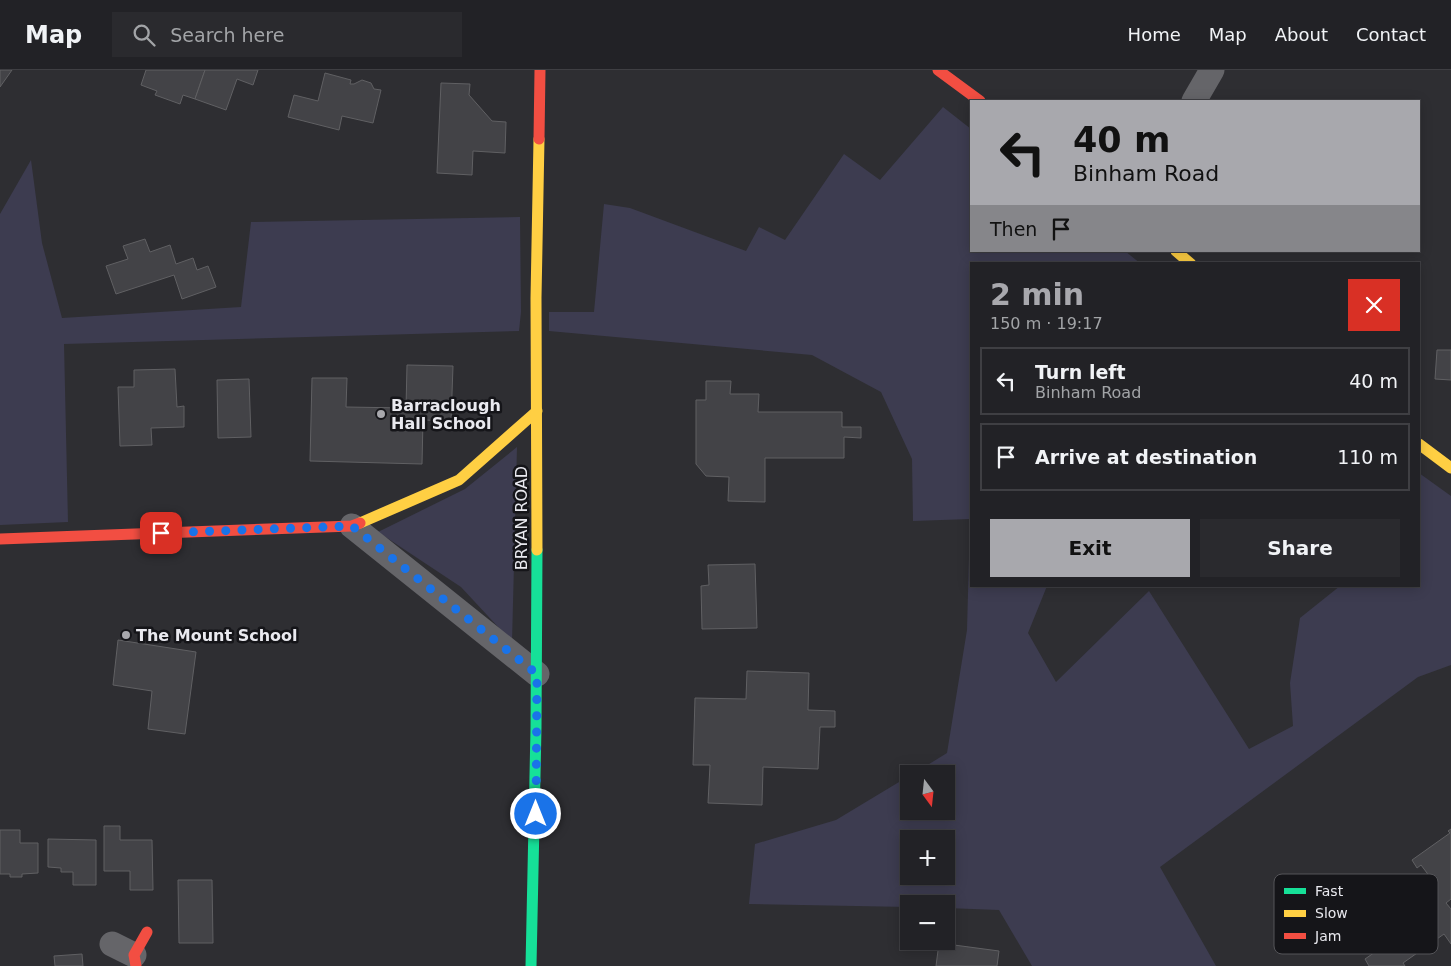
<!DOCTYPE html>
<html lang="en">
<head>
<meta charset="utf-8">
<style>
	body { margin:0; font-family:"DejaVu Sans",sans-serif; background:#2a2a2e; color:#f1f3f6; height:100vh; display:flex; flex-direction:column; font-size:19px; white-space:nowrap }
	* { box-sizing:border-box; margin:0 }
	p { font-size:16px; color:#a2a4a7 }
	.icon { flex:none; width:28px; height:28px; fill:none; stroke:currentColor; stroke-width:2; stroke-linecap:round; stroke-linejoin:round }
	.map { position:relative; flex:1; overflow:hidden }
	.details { position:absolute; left:970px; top:192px; width:450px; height:325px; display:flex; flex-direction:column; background:#222226; border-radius:0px; box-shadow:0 2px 12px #0003,0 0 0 1px #3f3f43 }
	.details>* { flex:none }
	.hud { position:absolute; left:970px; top:30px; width:450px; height:152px; border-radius:0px; box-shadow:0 2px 12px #0003,0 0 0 1px #3f3f43; background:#a8a8ad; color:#111; overflow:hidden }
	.needle { width:32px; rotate:165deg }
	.fabs { position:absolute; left:900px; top:695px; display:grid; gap:10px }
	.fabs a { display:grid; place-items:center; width:55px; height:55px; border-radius:0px; background:#222226; box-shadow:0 2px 12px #0003,0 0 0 1px #3f3f43; font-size:25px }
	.pin { position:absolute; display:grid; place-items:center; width:42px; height:42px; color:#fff; margin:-21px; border-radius:10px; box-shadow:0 2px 8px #0006 }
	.me { position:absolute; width:55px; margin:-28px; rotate:0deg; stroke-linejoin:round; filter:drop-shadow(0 0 4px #0008) }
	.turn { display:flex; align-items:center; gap:18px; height:105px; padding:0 20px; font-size:22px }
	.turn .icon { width:65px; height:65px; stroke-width:2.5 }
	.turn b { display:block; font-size:35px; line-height:42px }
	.then { display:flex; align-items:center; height:48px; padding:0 20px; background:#0003; gap:10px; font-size:19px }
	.round { display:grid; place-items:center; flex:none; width:52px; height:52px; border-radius:0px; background:#2a2a2e }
	.head { display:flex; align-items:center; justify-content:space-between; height:85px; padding:0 20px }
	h1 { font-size:30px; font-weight:600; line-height:38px; color:#a8a8ad }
	.action { display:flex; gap:10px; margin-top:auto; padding:10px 20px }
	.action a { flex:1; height:58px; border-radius:0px; background:#a8a8ad; color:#111; font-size:20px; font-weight:600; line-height:58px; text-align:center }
	.action a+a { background:#2a2a2e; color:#f1f3f6 }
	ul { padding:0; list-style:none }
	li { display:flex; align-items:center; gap:15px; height:68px; margin:0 10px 8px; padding:0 10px; border:2px solid #3f3f43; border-radius:0px }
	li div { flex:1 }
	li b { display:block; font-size:19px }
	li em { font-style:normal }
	header { display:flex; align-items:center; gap:30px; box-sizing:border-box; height:70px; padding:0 25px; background:#222226; border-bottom:1px solid #3f3f43 }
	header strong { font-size:24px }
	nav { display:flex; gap:28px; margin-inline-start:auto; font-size:18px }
	.search { width:350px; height:45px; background:#2a2a2e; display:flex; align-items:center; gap:12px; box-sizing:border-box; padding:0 18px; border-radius:0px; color:#a2a4a7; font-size:19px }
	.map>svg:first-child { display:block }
</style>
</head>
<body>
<header>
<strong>Map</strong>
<div class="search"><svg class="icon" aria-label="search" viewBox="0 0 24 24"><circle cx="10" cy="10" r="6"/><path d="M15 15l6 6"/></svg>Search here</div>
<nav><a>Home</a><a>Map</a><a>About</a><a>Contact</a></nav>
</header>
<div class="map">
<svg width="1451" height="896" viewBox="0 0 1451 896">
	<rect width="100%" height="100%" fill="#2e2e32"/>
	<g fill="#3d3c50" fill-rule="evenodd">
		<path d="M943 37 971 59V181H1125L1141 194H971V516H1047L1028 563 1056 612 1149 521 1249 679 1293 656 1290 613 1300 548 1340 516H1419V403L1451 426V595L1418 607 1160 797 1216 896H1032L999 840 946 838V834H909V837L749 834 755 774 836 750 909 706V741H946V704H913L947 683 967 560 970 449 913 451 912 389 881 322 812 285 549 261V242H594L604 134 630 138 746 181 759 157 785 170 844 84 880 110ZM909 769H946V806H909Z"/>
		<path d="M31 90 42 173 62 248 241 237 251 152 520 147 521 242 519 261 64 274 68 452 0 455V144Z"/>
		<path d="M517 377 512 572 461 517 378 462 465 419Z"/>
	</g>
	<g fill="#434347" stroke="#606063">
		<path d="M0 0H12L0 17Z"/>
		<path d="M146 0H205L195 29 183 25 180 34 155 25 157 21 141 15Z"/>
		<path d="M205 0H258L253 15 237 9 226 40 195 29Z"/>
		<path d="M325 3 351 10 350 14H354L362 10 371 13 374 19 381 20 373 53 342 46 339 60 288 47 294 25 318 31Z"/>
		<path d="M441 13 470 14 469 25 492 51 506 52 505 83 473 81 472 105 437 103Z"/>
		<path d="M145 169 150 182 170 175 176 194 193 188 197 200 208 196 216 217 182 229 174 205 116 224 106 196 128 189 123 176Z"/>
		<path d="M1437 280H1451V310L1435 309Z"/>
		<path d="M407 295 453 296 451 351 423 350 422 394 310 391 312 308H347L346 337 406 338Z"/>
		<path d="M175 299 177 337 184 336V357L151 358 152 375 120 376 118 317H134V300Z"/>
		<path d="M249 309 251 367 218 368 217 310Z"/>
		<path d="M706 311H731L730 324H759L758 342H842V357H861V368L844 367V388H765V432L728 431 729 407 706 406 696 394V330H706Z"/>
		<path d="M755 494 757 558 702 559 701 516 709 515 708 495Z"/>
		<path d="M118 570 196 582 185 664 148 659 152 621 113 615Z"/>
		<path d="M747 601 809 603 808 640 835 641V657H820L818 699 763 697 762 735 708 733 710 695H693L695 628 746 629Z"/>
		<path d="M104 756H120V770H152L153 820H130V801H104Z"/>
		<path d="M1451 759V829L1446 833 1451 839V874L1444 864 1403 893 1405 896H1369L1365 889 1420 851 1412 839 1416 837 1409 827 1433 811 1421 795 1417 798 1412 790 1450 763 1448 761Z"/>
		<path d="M0 760H20V773H38V803L22 804V807H10V804H0Z"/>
		<path d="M48 769 96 770V815H73V802H61V798L48 797Z"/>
		<path d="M178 810H212L213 873H179Z"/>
		<path d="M939 873 999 881 997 896H936Z"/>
		<path d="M82 884 83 896H55L54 886Z"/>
	</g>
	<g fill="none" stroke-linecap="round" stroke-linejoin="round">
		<g stroke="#656569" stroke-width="25">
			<path d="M1194 31 1212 0"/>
			<path d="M352 456 537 604"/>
			<path d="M112 874 134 885"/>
		</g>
		<path stroke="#16e098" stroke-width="11" d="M531 896 536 658 537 480"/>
		<g stroke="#ffcf43" stroke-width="11">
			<path d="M1176 181 1191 194"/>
			<path d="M1419 374 1451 398"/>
			<path d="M360 453 459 410 537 341"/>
			<path d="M537 480 536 228 539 69"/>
		</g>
		<g stroke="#f24e42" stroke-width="11">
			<path d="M938 0 980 31"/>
			<path d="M539 69 540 0"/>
			<path d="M0 469 352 456 360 453"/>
			<path d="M136 896 134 885 147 862"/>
		</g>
	</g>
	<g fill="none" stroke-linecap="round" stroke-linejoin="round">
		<path stroke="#1a73e8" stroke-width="9" stroke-dasharray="0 16.2" d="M161 463 352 456 537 604 536 744"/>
	</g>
	<g fill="#a8a8ad" stroke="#151519" stroke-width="2">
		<circle cx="381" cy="344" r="5"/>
		<circle cx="126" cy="565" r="5"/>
	</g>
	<g text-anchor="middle" stroke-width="5" stroke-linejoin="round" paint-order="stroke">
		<g font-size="16" font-weight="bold" fill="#e9e9ef" stroke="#151519" text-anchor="start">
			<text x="391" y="341">Barraclough<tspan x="391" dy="18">Hall School</tspan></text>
			<text x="136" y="571">The Mount School</text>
		</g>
		<g font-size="16" fill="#e9e9ef" stroke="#151519">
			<text transform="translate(521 448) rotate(-90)" y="6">BRYAN ROAD</text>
		</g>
	</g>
	<rect x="1274" y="804" width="164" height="80" rx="8" fill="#151519" stroke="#555559" stroke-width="1"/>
	<rect x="1284" y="818" width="22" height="6" fill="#16e098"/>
	<rect x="1284" y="840" width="22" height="7" fill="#ffcf43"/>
	<rect x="1284" y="863" width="22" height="6" fill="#f24e42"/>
	<g font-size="14" fill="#e9e9ef">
		<text x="1315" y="826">Fast</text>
		<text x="1315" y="848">Slow</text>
		<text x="1315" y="871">Jam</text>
	</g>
</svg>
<div class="fabs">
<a><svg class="needle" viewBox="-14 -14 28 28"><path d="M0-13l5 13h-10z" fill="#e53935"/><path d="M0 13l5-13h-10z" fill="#a2a4a7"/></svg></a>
<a>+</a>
<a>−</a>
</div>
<div class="pin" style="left:161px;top:463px;background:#d93025"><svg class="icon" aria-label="arrive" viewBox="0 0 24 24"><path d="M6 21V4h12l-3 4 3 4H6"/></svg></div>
<svg class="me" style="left:536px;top:744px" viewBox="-20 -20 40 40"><circle r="17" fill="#1a73e8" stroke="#fff" stroke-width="3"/><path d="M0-11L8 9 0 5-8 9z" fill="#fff"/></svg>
<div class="hud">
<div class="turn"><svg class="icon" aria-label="left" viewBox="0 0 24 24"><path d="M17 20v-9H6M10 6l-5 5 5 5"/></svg><div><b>40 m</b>Binham Road</div></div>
<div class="then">Then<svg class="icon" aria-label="arrive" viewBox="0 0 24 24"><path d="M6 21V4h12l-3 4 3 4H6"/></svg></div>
</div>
<section class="details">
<div class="head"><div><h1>2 min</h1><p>150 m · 19:17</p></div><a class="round" style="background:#d93025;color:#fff"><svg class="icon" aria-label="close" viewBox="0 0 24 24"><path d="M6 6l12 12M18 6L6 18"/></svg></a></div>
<ul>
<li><svg class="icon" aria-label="left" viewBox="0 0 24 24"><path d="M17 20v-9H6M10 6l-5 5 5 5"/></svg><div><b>Turn left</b><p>Binham Road</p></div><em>40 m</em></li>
<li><svg class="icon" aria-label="arrive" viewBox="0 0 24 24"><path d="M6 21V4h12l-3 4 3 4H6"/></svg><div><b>Arrive at destination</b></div><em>110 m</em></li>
</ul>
<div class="action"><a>Exit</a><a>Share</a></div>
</section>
</div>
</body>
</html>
